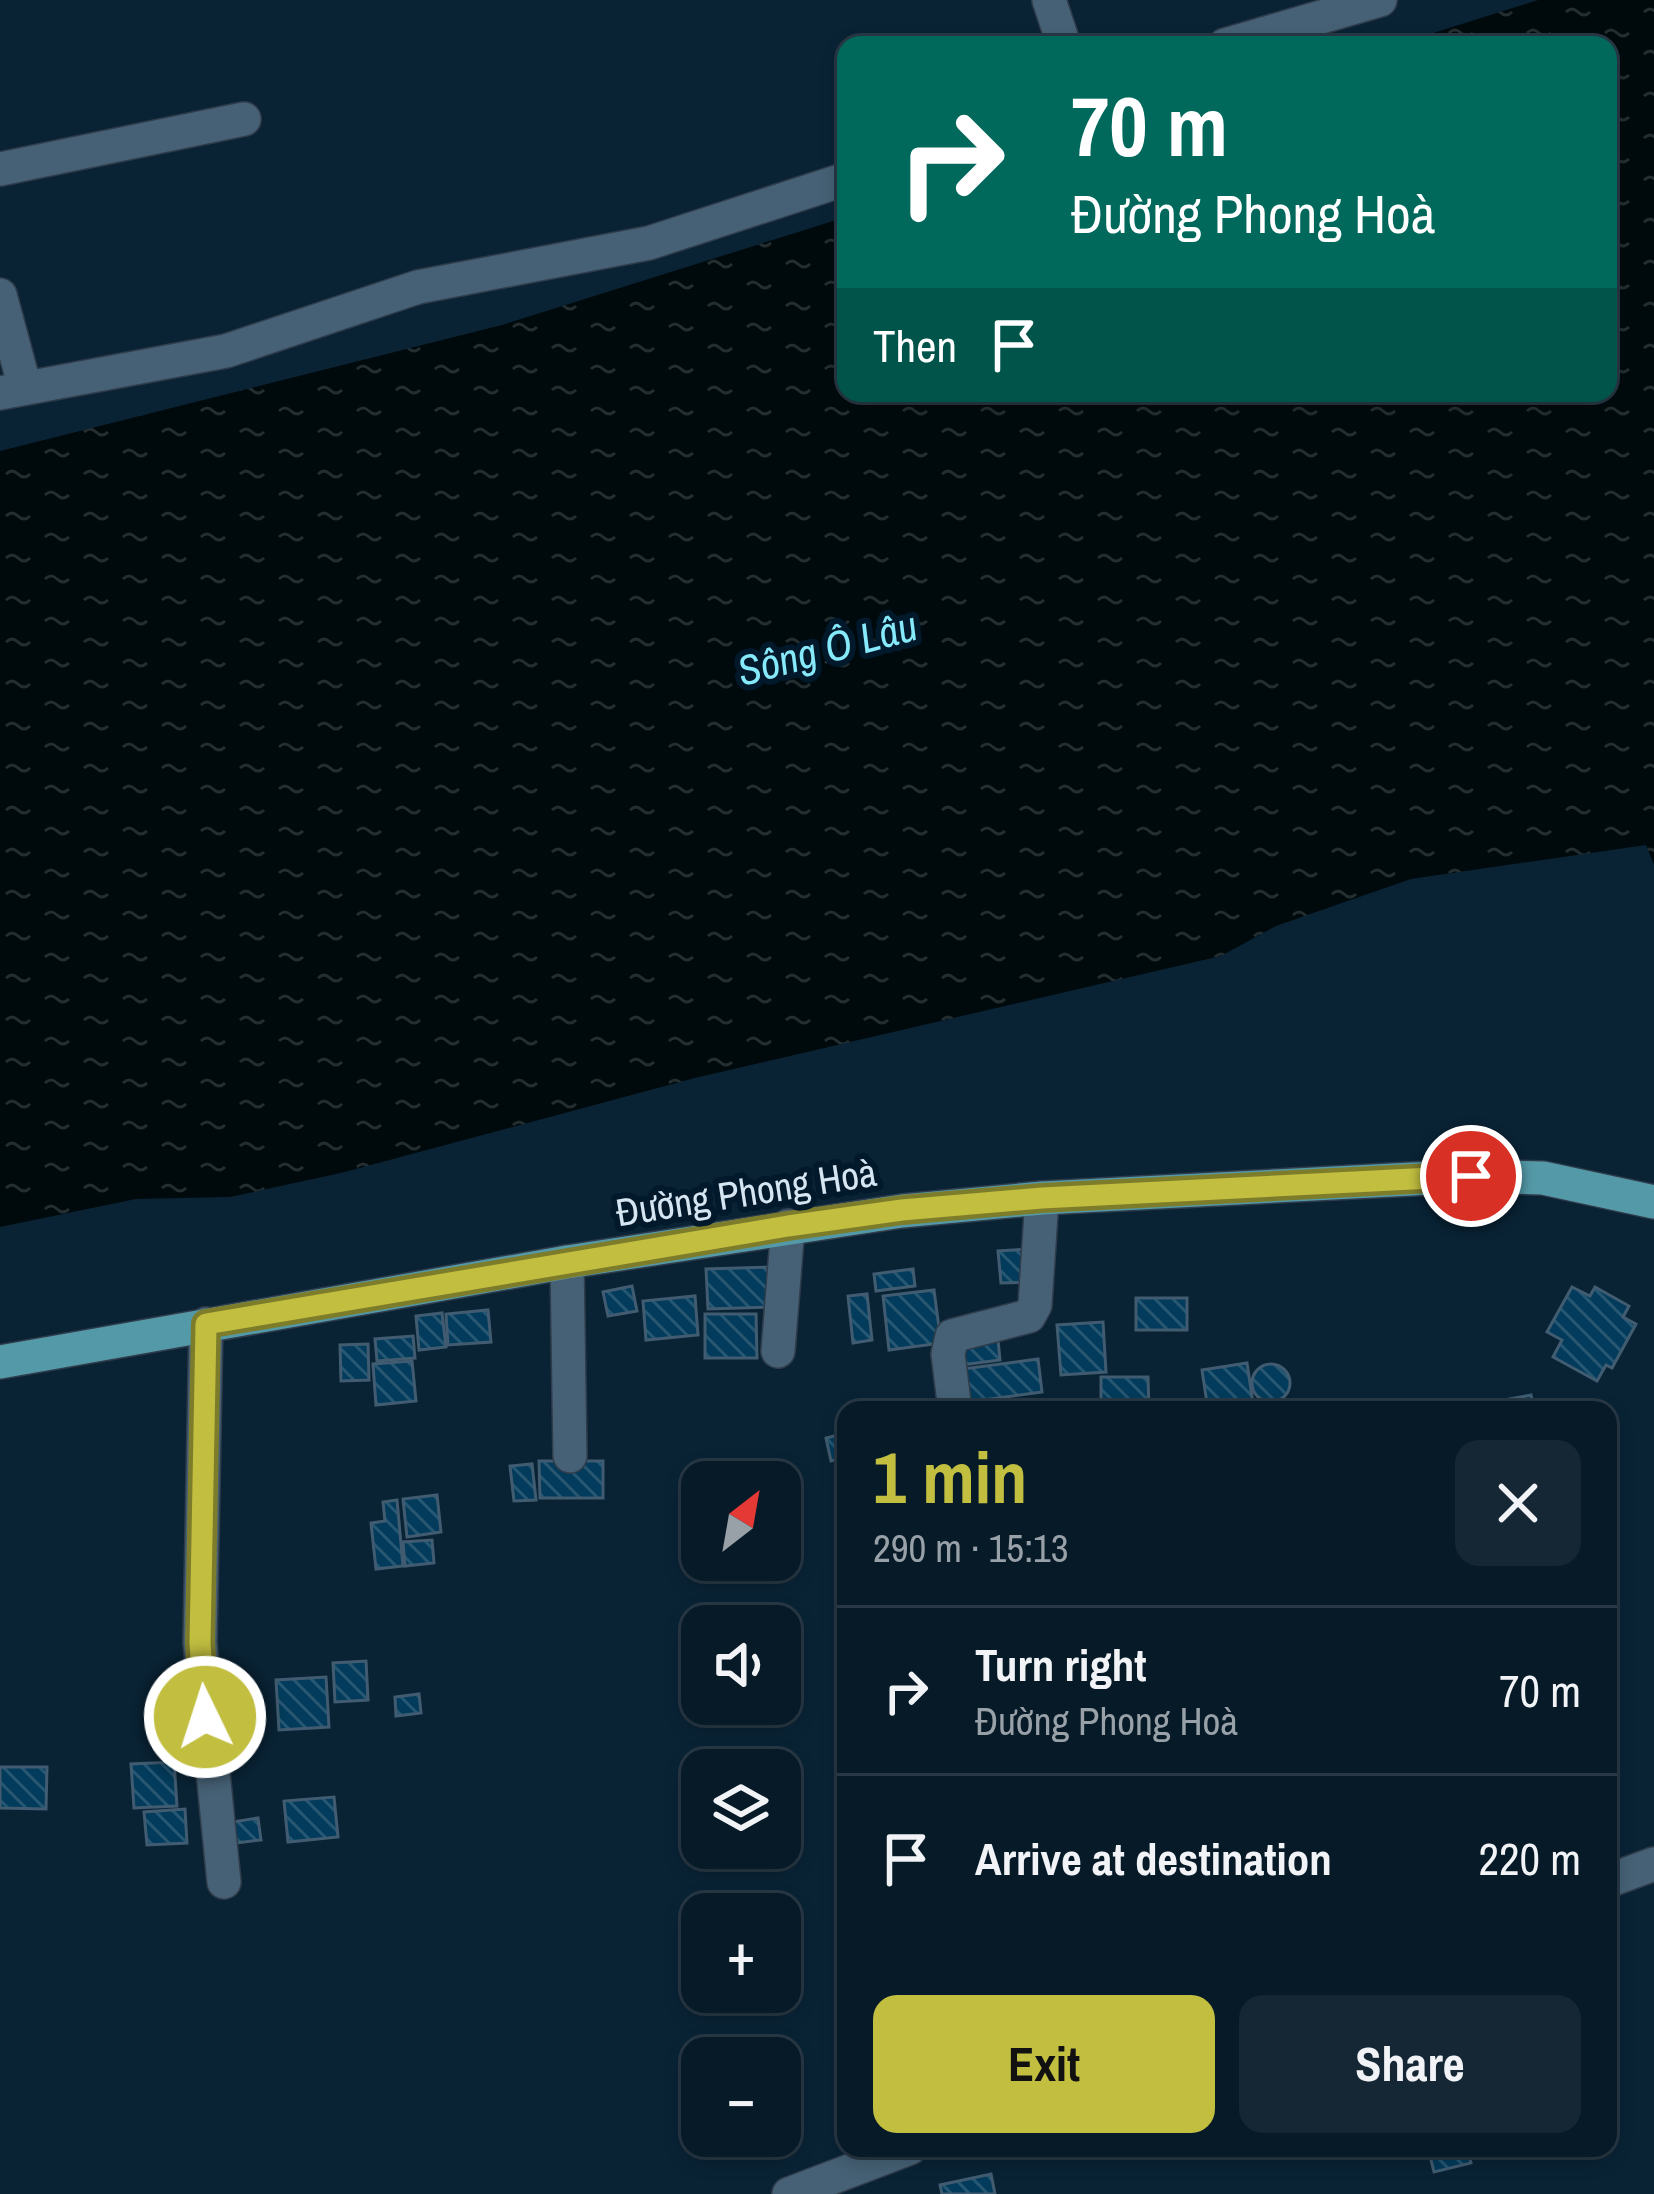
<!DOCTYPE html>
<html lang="en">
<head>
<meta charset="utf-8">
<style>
	body { margin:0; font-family:"Archivo Narrow",sans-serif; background:#152734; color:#f1f3f6; height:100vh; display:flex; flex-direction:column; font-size:45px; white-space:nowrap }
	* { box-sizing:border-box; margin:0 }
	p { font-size:39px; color:#98a1a8 }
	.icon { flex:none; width:66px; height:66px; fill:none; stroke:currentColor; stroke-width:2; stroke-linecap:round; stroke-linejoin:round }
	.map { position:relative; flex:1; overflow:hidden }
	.panel { position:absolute; left:837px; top:1401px; width:780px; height:756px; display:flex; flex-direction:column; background:#071a28; border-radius:24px; box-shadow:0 6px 18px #0003,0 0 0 3px #283845 }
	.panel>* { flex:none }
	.guide { position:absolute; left:837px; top:36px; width:780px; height:366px; border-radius:24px; box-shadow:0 6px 18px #0003,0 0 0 3px #283845; background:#00695c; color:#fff; overflow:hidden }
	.needle { width:78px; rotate:31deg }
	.tools { position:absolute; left:681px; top:1461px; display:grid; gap:24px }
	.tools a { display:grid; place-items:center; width:120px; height:120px; border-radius:24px; background:#071a28; box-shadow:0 6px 18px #0003,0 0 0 3px #283845; font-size:60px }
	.pin { position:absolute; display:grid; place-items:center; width:102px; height:102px; color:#fff; margin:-51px; border:6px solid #fff; border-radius:50%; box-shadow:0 3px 12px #0007 }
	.me { position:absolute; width:132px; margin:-66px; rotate:356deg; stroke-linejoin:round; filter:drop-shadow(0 0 9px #0008) }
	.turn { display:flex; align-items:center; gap:42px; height:252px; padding:0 36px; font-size:54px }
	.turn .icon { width:156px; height:156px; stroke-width:2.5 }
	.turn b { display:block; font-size:84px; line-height:102px }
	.then { display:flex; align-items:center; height:114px; padding:0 36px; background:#0003; gap:24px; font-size:45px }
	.round { display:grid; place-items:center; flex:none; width:126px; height:126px; border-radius:24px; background:#152734 }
	.overview { display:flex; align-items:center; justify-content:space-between; height:204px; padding:0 36px }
	h1 { font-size:72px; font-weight:800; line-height:90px; color:#c1be40 }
	.cta { display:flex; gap:24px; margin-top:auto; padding:24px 36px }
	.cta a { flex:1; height:138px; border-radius:24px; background:#c1be40; color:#111; font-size:48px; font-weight:800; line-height:138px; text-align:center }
	.cta a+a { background:#152734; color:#f1f3f6 }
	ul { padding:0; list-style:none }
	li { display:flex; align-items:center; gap:36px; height:168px; padding:0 36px; border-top:3px solid #283845 }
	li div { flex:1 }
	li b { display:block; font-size:45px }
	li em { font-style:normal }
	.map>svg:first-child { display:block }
</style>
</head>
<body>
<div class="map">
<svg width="1654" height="2194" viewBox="0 0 1654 2194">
	<defs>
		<pattern id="water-ripples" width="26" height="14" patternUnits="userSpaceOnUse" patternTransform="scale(3)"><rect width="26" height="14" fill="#000a0d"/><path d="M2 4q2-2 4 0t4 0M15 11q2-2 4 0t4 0" fill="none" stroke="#242e31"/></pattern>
		<pattern id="building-back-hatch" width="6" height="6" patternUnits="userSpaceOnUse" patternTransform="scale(3)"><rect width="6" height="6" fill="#023b5b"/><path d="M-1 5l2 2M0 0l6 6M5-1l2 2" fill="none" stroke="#265773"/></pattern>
	</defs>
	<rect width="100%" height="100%" fill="#092335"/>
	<path fill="url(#water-ripples)" d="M1538 0H1654V865L1646 845 1411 879 1276 926 1221 956 695 1078 341 1173 230 1197 136 1199 0 1227V451L502 325 846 217V393H1608V45H1395Z"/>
	<g fill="url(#building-back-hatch)" stroke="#415c70" stroke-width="3">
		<path d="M1029 1249 1032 1282 1001 1283 998 1251Z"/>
		<path d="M770 1267 772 1307 708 1309 706 1269Z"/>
		<path d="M913 1269 915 1286 876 1291 874 1274Z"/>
		<path d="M632 1286 637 1311 608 1316 603 1292Z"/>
		<path d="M1572 1287 1590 1296 1595 1287 1629 1306 1623 1317 1636 1324 1612 1368 1606 1365 1597 1381 1553 1357 1562 1340 1547 1332Z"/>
		<path d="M934 1290 941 1343 889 1350 883 1296Z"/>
		<path d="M867 1294 872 1340 853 1343 848 1296Z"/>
		<path d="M695 1296 698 1335 646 1340 643 1301Z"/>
		<rect x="1136" y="1298" width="51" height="32"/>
		<path d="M488 1310 491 1342 448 1345 446 1314Z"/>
		<path d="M442 1313 446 1347 419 1350 416 1316Z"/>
		<path d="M705 1314H756L757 1358H705Z"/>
		<path d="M1103 1322 1106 1372 1061 1375 1057 1325Z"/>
		<path d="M413 1336 415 1358 377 1361 375 1339Z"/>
		<path d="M998 1340 1000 1360 961 1365 959 1344Z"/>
		<path d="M368 1344 369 1380 341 1381 340 1345Z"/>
		<path d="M1038 1359 1042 1392 968 1402 963 1369Z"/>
		<path d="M412 1361 416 1401 376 1405 373 1364Z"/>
		<path d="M1247 1363 1254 1410H1208L1202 1370Z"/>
		<circle cx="1271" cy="1383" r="19"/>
		<path d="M1101 1377H1148L1149 1410H1101Z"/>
		<path d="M1531 1395 1534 1410H1477L1476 1405Z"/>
		<path d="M932 1400 934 1410H890V1408Z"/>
		<path d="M846 1433V1457L831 1461 826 1438Z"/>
		<path d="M539 1461H603V1498H540Z"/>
		<path d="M532 1464 536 1500 514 1501 510 1466Z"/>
		<path d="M437 1495 441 1532 407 1537 403 1499Z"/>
		<path d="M397 1500 403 1566 376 1569 371 1523 385 1521 383 1502Z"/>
		<path d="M432 1540 434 1563 405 1566 403 1542Z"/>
		<path d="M366 1661 368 1700 335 1702 333 1663Z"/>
		<path d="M326 1677 329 1727 279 1730 276 1680Z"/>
		<path d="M419 1694 421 1713 396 1716 395 1697Z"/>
		<path d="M174 1762 177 1806 134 1808 131 1764Z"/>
		<path d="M0 1767H47L46 1809 0 1808Z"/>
		<path d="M334 1797 338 1837 288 1842 284 1801Z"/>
		<path d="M185 1809 187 1843 147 1845 144 1812Z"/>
		<path d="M258 1818 261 1840 236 1843 233 1822Z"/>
		<path d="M1428 2148H1467L1471 2163 1434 2172Z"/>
		<path d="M991 2174 995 2194H942L940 2185Z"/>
	</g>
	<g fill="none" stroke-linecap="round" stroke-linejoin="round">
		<defs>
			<g id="minor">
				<path d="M1049 0 1064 45"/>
				<path d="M1225 45 1380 0"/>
				<path d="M0 169 244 119"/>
				<path d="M0 295 25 388"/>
				<path d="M0 393 226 351 418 287 649 243 846 179"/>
				<path d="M567 1262 570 1456"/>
				<path d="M206 1324 200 1643 224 1882"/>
				<path d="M778 1351 788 1226"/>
				<path d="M955 1410 948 1354 952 1336 1029 1316 1035 1305 1042 1198"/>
				<path d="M1608 1881 1654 1864"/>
				<path d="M789 2194 910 2148"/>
			</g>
			<path id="primary" d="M0 1362 567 1262 902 1211 1042 1198 1471 1176 1543 1178 1654 1202"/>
		</defs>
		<use href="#minor" stroke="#2f3c4b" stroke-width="36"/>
		<use href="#primary" stroke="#2f3c4b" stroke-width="36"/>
		<use href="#minor" stroke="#466175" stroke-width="33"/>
		<use href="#primary" stroke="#5499a7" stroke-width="33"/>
	</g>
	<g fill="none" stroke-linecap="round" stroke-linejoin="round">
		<defs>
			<path id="route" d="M205 1717 200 1643 206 1324 788 1226 902 1210 1042 1198 1471 1176"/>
		</defs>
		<use href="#route" stroke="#7d7c2a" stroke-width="30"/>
		<use href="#route" stroke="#c1be40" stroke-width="21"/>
	</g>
	<g text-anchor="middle" stroke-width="12" stroke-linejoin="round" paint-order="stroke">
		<g font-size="39" fill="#d5e5f1" stroke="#01192a">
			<text transform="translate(746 1192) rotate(-9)" y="14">Đường Phong Hoà</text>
		</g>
		<g font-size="42" font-style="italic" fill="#86eafa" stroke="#01192a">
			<text transform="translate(827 648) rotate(-15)" y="15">Sông Ô Lâu</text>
		</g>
	</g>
</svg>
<div class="tools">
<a><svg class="needle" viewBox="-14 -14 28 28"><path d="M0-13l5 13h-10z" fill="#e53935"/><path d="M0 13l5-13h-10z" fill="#98a1a8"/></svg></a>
<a><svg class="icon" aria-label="sound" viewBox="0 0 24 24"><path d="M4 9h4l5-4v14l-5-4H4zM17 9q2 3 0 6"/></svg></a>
<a><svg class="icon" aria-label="layers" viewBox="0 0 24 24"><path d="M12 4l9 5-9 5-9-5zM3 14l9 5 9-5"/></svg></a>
<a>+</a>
<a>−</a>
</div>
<div class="pin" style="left:1471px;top:1176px;background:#d93025"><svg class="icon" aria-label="arrive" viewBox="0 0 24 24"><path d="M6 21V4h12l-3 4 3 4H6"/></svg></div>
<svg class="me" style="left:205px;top:1717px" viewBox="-20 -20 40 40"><circle r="17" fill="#c1be40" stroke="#fff" stroke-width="3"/><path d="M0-11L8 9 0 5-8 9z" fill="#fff"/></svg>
<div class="guide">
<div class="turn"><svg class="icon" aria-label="right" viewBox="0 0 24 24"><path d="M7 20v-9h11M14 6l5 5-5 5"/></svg><div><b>70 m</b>Đường Phong Hoà</div></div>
<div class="then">Then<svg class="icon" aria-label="arrive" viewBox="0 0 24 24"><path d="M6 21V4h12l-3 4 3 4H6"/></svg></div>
</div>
<section class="panel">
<div class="overview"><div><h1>1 min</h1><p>290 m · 15:13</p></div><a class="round"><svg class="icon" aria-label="close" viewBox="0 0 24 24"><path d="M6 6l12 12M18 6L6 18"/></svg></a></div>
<ul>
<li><svg class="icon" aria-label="right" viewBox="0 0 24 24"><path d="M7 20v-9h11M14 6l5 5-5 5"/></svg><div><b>Turn right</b><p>Đường Phong Hoà</p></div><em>70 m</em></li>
<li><svg class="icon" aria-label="arrive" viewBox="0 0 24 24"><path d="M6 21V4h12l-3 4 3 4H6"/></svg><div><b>Arrive at destination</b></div><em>220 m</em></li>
</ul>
<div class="cta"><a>Exit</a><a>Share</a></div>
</section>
</div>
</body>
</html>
